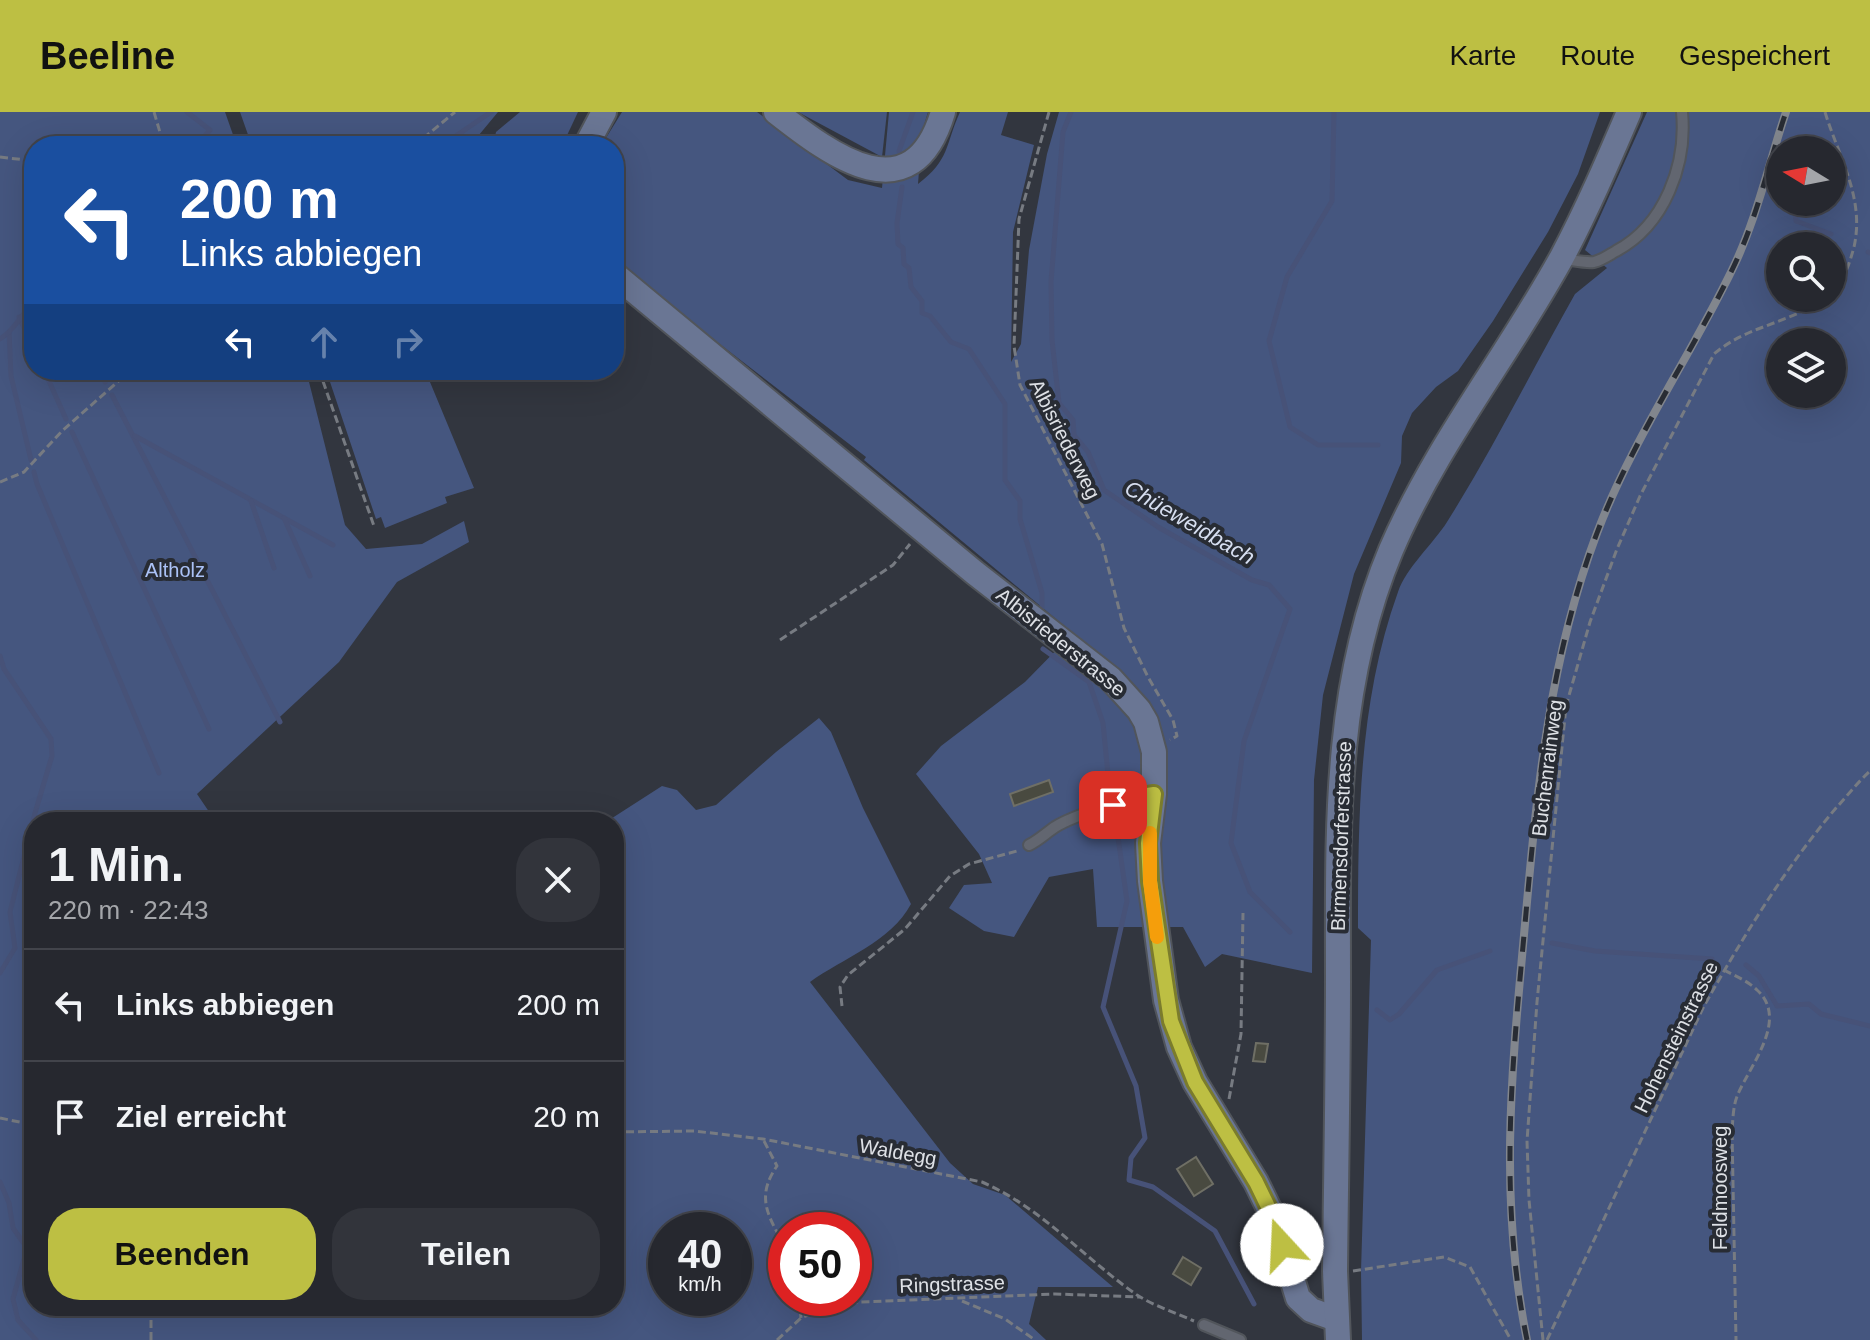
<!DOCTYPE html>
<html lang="de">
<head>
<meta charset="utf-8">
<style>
	body { margin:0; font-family:Helvetica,sans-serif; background:#32343b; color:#f1f3f6; height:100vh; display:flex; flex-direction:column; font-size:30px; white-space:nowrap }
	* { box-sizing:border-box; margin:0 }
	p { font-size:26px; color:#a4a6aa }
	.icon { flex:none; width:44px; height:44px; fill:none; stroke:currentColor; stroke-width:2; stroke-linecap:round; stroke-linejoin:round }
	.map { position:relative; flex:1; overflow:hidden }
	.drawer { position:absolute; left:24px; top:700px; width:600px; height:504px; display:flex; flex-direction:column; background:#26282f; border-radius:32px; box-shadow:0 8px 32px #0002,0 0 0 2px #42444b }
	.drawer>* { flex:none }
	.hud { position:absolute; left:24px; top:24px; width:600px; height:244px; border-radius:32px; box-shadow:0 8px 32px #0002,0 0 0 2px #42444b; background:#1a4fa0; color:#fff; overflow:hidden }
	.needle { width:52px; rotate:280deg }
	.tools { position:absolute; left:1766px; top:24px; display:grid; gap:16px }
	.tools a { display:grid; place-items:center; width:80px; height:80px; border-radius:50%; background:#26282f; box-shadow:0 8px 32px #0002,0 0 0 2px #42444b; font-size:40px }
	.speed { position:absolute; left:648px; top:1100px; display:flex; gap:16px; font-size:40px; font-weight:700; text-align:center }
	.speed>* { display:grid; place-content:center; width:104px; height:104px; border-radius:50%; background:#26282f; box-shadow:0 8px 32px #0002,0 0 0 2px #42444b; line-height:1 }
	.speed small { font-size:20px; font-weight:400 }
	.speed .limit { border:12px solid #d22; background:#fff; color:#111 }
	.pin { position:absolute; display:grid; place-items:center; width:68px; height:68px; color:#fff; margin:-34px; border-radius:16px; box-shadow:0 4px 12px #0006 }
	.me { position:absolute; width:88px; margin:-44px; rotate:340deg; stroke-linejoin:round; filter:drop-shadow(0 0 6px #0008) }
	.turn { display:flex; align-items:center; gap:28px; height:168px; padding:0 24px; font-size:36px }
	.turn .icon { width:104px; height:104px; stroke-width:2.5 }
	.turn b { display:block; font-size:56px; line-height:68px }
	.lanes { display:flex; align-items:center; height:76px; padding:0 24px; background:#0003; justify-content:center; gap:40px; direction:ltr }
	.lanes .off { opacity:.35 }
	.round { display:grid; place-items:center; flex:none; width:84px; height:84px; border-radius:32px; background:#32343b }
	.headline { display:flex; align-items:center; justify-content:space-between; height:136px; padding:0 24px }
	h1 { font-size:48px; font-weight:700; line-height:60px }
	.action { display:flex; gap:16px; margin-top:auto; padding:16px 24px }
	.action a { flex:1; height:92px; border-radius:32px; background:#bdbf43; color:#111; font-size:32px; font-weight:700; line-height:92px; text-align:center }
	.action a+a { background:#32343b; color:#f1f3f6 }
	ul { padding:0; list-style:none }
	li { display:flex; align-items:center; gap:24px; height:112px; padding:0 24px; border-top:2px solid #42444b }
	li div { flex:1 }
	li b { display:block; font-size:30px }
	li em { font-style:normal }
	header { display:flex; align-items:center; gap:48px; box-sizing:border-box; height:112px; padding:0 40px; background:#bdbf43; color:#111 }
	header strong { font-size:38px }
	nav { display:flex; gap:44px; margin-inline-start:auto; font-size:28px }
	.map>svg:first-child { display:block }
</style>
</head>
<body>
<header>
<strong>Beeline</strong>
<nav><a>Karte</a><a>Route</a><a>Gespeichert</a></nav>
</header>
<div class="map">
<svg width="1870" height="1228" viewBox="0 0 1870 1228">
	<rect width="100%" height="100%" fill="#32363f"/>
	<g fill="#45567f" fill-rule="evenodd">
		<path d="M0 0H225L237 34H34V258H306L345 413 366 437 422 432 464 409 469 430 397 470 339 550 197 682 216 710H34V1194H614V710H606L662 674 677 678 696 698 716 693 776 640 819 606 831 620 863 696 911 792C891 830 843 846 810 870L950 1051 973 1072 1005 1083 1113 1175H1038L1029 1212 1046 1228H0ZM734 1118V1186H666V1118ZM854 1118V1186H786V1118Z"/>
		<path d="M240 0H498L474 29V34H252Z"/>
		<path d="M520 0H578L562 34H493L496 20Z"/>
		<path d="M622 0H757L848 68 882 76 889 0H928L922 20 918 72C950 48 945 33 960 0H1008L1001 23 1034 33 1013 120 1011 250 1021 232 1029 138 1047 42 1059 0H1600L1578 62 1548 120 1493 209 1458 259 1436 275 1412 301 1402 324 1401 351 1354 462 1323 583 1314 668 1312 861 1222 842 1205 855 1183 815H1097L1093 757 1049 765 1014 825 984 819 949 796 964 773 992 771 979 742 916 662 941 634 1025 570 1073 521 864 348 866 345 620 155 614 145V34H601Z"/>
		<path d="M798 0H887L882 45Z"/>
		<path d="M1647 0H1870V1228H1362L1361 1159 1371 828 1358 816C1358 703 1359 588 1398 480 1406 456 1433 432 1447 410 1493 337 1532 258 1575 182L1607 156 1585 138ZM1780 38H1832V90H1780ZM1780 134H1832V186H1780ZM1780 230H1832V282H1780Z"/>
		<path d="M326 258H425L474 376 445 385 447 391 385 416 381 405 376 407Z"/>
	</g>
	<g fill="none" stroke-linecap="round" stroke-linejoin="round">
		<g stroke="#475278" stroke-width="5">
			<path d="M187 0 210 18 196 34"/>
			<path d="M1071 0 1063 20 1051 170 1052 228 1059 291 1073 308 1074 323 1088 340 1104 378 1158 415 1252 468 1269 473 1290 497 1244 629 1231 731 1250 780 1290 820"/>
			<path d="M1334 0 1332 89 1287 165 1269 229 1290 315 1318 333H1378"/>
			<path d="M441 34 491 0"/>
			<path d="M899 39 913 0"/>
			<path d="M902 75 897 111 898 132 903 136 904 152 909 156 911 175 922 189V201L930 204 951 230 969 237 1005 292V368L1020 389V407L1042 481V500"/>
			<path d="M1795 90 1796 109 1831 122"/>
			<path d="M1868 140 1870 141"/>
			<path d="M19 205 34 237"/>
			<path d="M9 221 11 264 31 348"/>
			<path d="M0 227C16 217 19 204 34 191"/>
			<path d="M44 258 66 307"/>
			<path d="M99 258 105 270"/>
			<path d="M112 283 280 610"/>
			<path d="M72 320 209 617"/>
			<path d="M135 324 333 433"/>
			<path d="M34 360 37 372 159 661"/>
			<path d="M251 389 274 456"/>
			<path d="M284 406 310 464"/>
			<path d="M1043 537 1089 570 1103 611 1110 683"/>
			<path d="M0 544 4 557 51 627 52 644 35 701 10 800 15 836 0 861"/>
			<path d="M1115 704 1127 789 1103 895 1136 974 1145 1026 1131 1046 1129 1068 1153 1075 1215 1119 1254 1192"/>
			<path d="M1552 831 1595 839 1712 847"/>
			<path d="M1746 853 1759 864 1777 894 1809 892 1821 902 1870 914"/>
			<path d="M1377 898 1390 908 1399 902 1437 858 1490 839"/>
			<path d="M0 1070 9 1091 13 1116 27 1136 13 1187 18 1208 36 1228"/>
		</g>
	</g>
	<g fill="#494a40" stroke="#6f6f65" stroke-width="2">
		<path d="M1049 668 1053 680 1014 694 1010 682Z"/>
		<path d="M1256 931 1268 932 1265 950 1253 949Z"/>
		<path d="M1196 1045 1213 1072 1194 1084 1177 1057Z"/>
		<path d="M1183 1145 1201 1156 1191 1173 1173 1162Z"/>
	</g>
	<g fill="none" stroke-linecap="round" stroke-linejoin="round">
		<defs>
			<g id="lane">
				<path d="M1563 147C1573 148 1584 151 1594 150 1602 148 1609 143 1616 139 1665 113 1687 52 1682 0"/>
				<path d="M1029 733C1039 728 1046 721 1055 715 1074 703 1130 686 1152 683"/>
				<path d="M1204 1213 1240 1228"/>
			</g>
			<g id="secondary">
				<path d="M776 0C832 44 912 104 943 0"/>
				<path d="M586 34 604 0"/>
				<path d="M614 162 975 461 1111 567 1139 598 1146 610 1154 640V682L1148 731 1150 769 1166 888 1179 935 1195 970 1256 1070 1274 1107 1298 1186 1311 1198 1336 1207"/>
				<path d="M1338 1228 1335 1159C1336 1062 1338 965 1338 869 1338 722 1333 576 1391 438 1436 333 1507 245 1562 145 1587 98 1608 49 1629 0"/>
			</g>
		</defs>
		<use href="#lane" stroke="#51555b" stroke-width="14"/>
		<use href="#secondary" stroke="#51555b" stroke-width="28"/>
		<g stroke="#777b82" stroke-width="3" stroke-dasharray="8 4" stroke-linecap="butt">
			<path d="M154 0 164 34"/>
			<path d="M1049 0 1019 107 1014 234 1020 273 1102 432 1124 516 1148 565 1173 608 1177 624 1170 628"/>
			<path d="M1825 0C1839 46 1865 86 1854 135 1849 153 1845 166 1832 180"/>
			<path d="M414 34 455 0"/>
			<path d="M0 45 34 49"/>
			<path d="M319 258 374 414"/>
			<path d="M0 370 24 360 62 319 131 258"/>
			<path d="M780 528 893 453 910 432"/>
			<path d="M1724 858C1735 864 1748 869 1757 878 1789 907 1751 952 1738 982 1733 993 1733 1007 1732 1019L1736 1228"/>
			<path d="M842 894 840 875 848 863 905 817 950 764 969 752 1017 739"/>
			<path d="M1229 987 1241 922 1243 801"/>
			<path d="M0 1006 34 1013"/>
			<path d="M614 1020 694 1019 763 1027 982 1070C1042 1096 1084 1146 1137 1183 1154 1194 1176 1201 1194 1209"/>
			<path d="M764 1029 777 1054C754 1087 770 1106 786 1137"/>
			<path d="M1353 1159 1444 1145 1470 1155 1511 1228"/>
			<path d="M799 1186 801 1206"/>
			<path d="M962 1189 1005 1207 1035 1228"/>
			<path d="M151 1228V1194"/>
			<path d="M777 1228 801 1206 837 1191 1055 1182 1140 1185"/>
			<path d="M1543 1228 1529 1088 1527 1029 1537 890 1566 594 1590 510 1617 437 1640 384 1714 242C1746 214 1791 211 1825 186"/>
			<path d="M1547 1228 1704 894C1743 825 1785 756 1836 696 1847 684 1858 670 1870 659"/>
		</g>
		<use href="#lane" stroke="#626670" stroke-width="10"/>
		<use href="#secondary" stroke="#6a7694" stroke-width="24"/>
		<defs>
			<path id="rail" d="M1527 1228C1498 1085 1512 955 1525 812 1537 678 1549 548 1597 421 1632 328 1689 247 1732 158 1757 107 1768 53 1786 0"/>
		</defs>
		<use href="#rail" stroke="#82868d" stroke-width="8"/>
		<use href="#rail" stroke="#282c34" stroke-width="5" stroke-dasharray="15" stroke-linecap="butt"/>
	</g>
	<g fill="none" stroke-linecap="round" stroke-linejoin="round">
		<defs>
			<path id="route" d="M1113 693 1134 685 1154 682 1148 731 1150 769 1171 909 1195 970 1256 1070 1274 1107 1282 1133"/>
		</defs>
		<use href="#route" stroke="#7b7c2c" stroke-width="20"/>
		<use href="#route" stroke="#bdbf43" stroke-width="14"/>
		<path stroke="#f59e0b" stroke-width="14" d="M1150 721V769L1157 825"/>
	</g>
	<g text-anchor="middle" stroke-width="8" stroke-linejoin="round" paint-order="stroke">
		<g font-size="20" fill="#dee1e6" stroke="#282c34">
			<text transform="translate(1065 327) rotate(63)" y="7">Albisriederweg</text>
			<text transform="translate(1061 530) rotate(39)" y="7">Albisriederstrasse</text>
			<text transform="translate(1547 656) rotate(-83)" y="7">Buchenrainweg</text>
			<text transform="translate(1341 724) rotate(-88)" y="7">Birmensdorferstrasse</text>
			<text transform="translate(1676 925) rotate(-64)" y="7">Hohensteinstrasse</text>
			<text transform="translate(898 1040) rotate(10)" y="7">Waldegg</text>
			<text transform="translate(1720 1076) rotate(-90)" y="7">Feldmoosweg</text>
			<text transform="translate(952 1172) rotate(-2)" y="7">Ringstrasse</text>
		</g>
		<g font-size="20" fill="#abc2f6" stroke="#282c34">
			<text x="175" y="465">Altholz</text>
		</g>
		<g font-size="22" font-style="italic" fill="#d6def0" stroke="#282c34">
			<text transform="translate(1190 410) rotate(30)" y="8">Chüeweidbach</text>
		</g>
	</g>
</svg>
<div class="tools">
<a><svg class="needle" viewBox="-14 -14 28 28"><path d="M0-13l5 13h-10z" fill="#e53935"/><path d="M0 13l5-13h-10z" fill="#a4a6aa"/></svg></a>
<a><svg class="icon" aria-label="search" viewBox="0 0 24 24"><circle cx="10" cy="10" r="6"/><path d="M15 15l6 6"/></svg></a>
<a><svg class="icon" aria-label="layers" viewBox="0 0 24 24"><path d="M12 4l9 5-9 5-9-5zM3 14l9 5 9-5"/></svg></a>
</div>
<div class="speed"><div>40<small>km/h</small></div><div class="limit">50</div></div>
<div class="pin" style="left:1113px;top:693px;background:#d93025"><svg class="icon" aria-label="arrive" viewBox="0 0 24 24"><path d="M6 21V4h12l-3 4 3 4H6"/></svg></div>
<svg class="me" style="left:1282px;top:1133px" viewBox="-20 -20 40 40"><circle r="19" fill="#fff"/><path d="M0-13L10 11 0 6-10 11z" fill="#bdbf43"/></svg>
<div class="hud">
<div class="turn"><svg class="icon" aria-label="left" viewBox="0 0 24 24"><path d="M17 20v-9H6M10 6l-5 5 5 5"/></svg><div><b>200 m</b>Links abbiegen</div></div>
<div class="lanes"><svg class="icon" aria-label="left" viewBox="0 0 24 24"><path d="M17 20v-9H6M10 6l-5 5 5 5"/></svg><svg class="icon off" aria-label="ahead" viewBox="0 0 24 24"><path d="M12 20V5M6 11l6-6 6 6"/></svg><svg class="icon off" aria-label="right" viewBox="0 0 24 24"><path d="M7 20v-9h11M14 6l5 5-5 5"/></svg></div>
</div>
<section class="drawer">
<div class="headline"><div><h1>1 Min.</h1><p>220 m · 22:43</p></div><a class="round"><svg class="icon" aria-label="close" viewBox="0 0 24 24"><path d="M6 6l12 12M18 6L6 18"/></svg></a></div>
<ul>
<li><svg class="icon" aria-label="left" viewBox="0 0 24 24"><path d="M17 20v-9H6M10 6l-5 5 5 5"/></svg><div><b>Links abbiegen</b></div><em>200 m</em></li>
<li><svg class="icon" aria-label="arrive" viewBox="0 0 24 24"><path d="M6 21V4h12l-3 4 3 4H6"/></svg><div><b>Ziel erreicht</b></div><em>20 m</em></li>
</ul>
<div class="action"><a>Beenden</a><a>Teilen</a></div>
</section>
</div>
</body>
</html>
